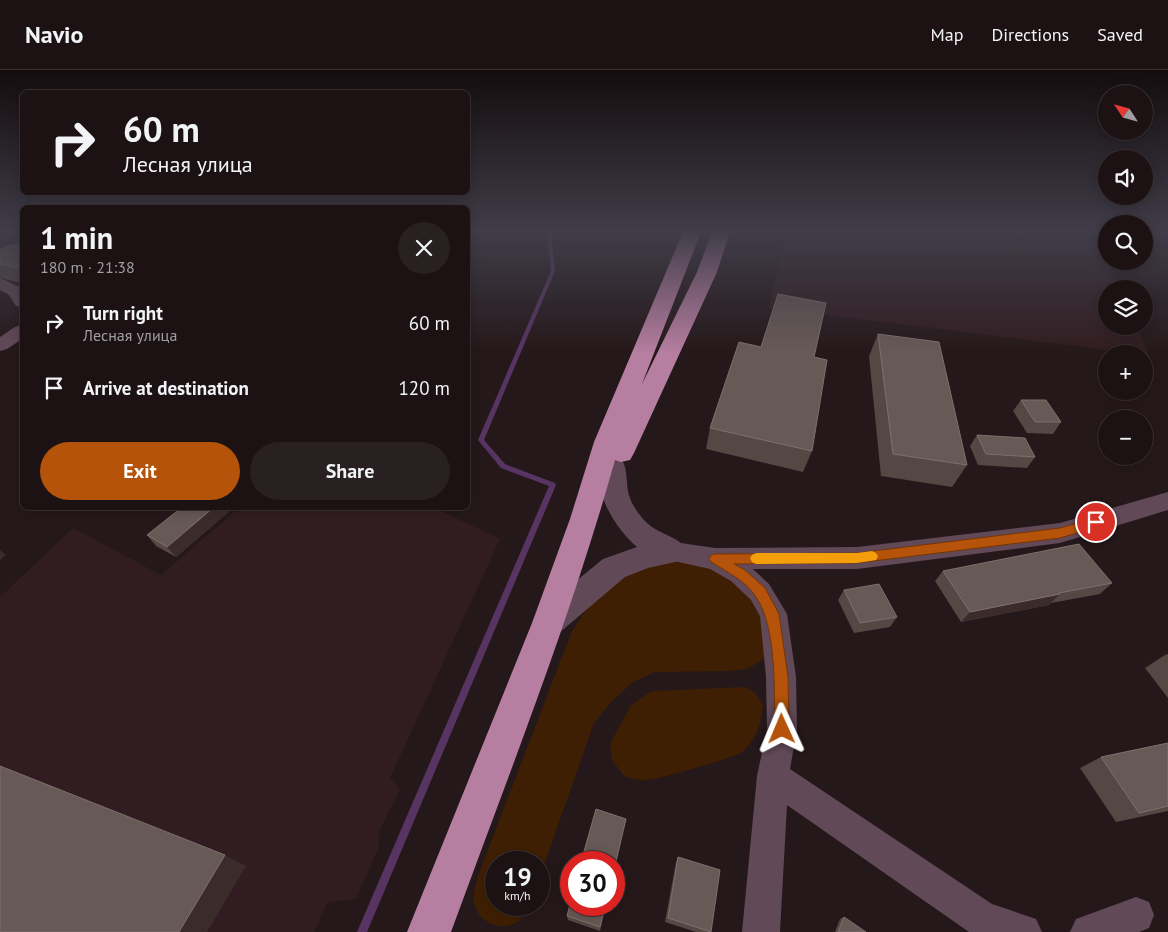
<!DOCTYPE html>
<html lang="en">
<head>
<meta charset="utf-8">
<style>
	body { margin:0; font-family:"PT Sans",sans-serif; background:#292022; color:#f1f3f6; height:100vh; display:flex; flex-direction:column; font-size:19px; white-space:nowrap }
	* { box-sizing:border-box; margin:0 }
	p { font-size:16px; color:#a09ea0 }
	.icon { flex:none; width:28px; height:28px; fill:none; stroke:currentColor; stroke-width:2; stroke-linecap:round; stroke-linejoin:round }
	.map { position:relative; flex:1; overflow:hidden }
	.panel { position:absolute; left:20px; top:135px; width:450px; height:305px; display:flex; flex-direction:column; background:#1c1214; border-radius:8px; box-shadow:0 2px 12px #0003,0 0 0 1px #3a3234 }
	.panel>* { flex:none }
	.top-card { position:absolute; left:20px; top:20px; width:450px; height:105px; border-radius:8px; box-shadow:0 2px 12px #0003,0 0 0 1px #3a3234; background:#1c1214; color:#f1f3f6; overflow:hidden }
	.needle { width:32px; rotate:306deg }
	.fabs { position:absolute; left:1098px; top:15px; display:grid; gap:10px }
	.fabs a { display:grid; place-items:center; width:55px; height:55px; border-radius:50%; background:#1c1214; box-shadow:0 2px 12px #0003,0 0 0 1px #3a3234; font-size:25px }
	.speed { position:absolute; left:485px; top:781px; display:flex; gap:10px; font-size:25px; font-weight:700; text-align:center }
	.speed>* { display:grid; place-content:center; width:65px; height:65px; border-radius:50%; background:#1c1214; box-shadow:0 2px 12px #0003,0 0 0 1px #3a3234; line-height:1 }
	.speed small { font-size:12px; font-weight:400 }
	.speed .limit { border:8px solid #d22; background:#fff; color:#111 }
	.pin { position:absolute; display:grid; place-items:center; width:42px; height:42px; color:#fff; margin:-21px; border:2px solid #fff; border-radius:50%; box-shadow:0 1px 5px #0007 }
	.me { position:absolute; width:55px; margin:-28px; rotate:359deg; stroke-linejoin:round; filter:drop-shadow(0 0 4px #0008) }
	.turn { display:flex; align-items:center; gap:18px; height:105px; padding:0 20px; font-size:22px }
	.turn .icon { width:65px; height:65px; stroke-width:2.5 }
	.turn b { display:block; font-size:35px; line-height:42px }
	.round { display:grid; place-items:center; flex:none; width:52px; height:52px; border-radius:26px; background:#292022 }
	.head { display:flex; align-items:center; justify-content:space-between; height:85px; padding:0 20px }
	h1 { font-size:30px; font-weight:600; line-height:38px }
	.primary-button { display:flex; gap:10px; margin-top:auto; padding:10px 20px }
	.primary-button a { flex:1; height:58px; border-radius:30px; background:#b45309; color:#fff; font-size:20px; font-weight:600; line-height:58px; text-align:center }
	.primary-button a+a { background:#292022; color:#f1f3f6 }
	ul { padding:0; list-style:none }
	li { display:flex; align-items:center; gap:15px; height:65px; padding:0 20px }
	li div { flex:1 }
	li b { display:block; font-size:19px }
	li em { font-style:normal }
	header { display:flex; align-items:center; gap:30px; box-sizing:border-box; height:70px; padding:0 25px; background:#1c1214; border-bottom:1px solid #3a3234 }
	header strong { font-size:24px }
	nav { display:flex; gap:28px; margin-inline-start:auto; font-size:18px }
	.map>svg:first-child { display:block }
</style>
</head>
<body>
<header>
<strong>Navio</strong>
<nav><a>Map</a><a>Directions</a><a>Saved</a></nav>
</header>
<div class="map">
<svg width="1168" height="862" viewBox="0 0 1168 862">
	<rect width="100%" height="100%" fill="#25181a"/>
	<g fill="#311d21">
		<path d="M785 162H1094L1119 219H1106V256H1136L1149 285 769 238Z"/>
		<path d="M239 438H435L500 469 390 708 400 720 380 759 378 779 356 829 328 832 314 862H0V527L73 458 161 505Z"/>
	</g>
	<g fill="#3f1f03">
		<path d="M666 490 709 496 742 518 761 540 770 576 762 590 747 599 729 601 655 602 633 612 611 632 594 653 539 809V792H496V835H528C525 840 523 848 518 852 501 862 479 853 474 833 472 826 476 814 478 806L572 561 591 532 639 496Z"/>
		<path d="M745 617 755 623 763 635C761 654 757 669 742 682 735 688 659 709 647 710 640 711 631 708 624 706L612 690 610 674 631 635 652 621Z"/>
	</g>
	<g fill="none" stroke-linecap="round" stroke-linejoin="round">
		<path fill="#583463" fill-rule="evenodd" d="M547 162H551L555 201 484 370 505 394 555 413 556 415 367 862H357L549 416 501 398 478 370 551 201Z"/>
		<g fill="#624958" fill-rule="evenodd">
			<path d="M0 208 22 218V237L16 236 9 225 0 220Z"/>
			<path d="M22 255V269L7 279 0 281V267L15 257Z"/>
			<path d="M1168 422V440L1060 473 857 499H753L769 514 787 544 796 607 797 659 790 699 992 834 1036 849 1042 862H969L787 735 780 862H742L757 706 767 659 766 607 760 546 751 530 731 511 710 499 665 489 661 482 665 475 674 472 715 478 857 477 1060 453Z"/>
			<path d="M1136 827 1149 832 1154 845 1149 858 1139 862H1070L1076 849Z"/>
		</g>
		<path fill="#624958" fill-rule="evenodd" d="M613 387 622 390C629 402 625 416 630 428 632 435 640 446 645 451 658 465 680 466 689 482L684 490 648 498 625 507 559 563 548 567 537 563 532 553 537 543 603 489 637 477C616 459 588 417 604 390Z"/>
		<path fill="#b67ea0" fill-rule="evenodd" d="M683 162H701L642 314 697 202 712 162H730L717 202 634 383 630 390 621 392 615 390C570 551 508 706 451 862H407L532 553 570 449 594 372Z"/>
	</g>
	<g fill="#554744">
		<path d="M22 170V213L0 208V180L12 176Z"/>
		<path d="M878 264 967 395 952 417 881 406 869 286Z"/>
		<path d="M814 287 812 381 803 402 706 379 710 358Z"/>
		<path d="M1021 330 1061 352 1053 364 1027 363 1013 341Z"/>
		<path d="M977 365 1035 387 1027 398 978 395 970 376Z"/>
		<path d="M181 438H233L176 487 156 476 147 465Z"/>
		<path d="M943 501 1112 513 1100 524 1051 533 1049 535 961 552 935 511Z"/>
		<path d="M844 520 897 547 890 557 854 563 838 530Z"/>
		<path d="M1168 584V628L1145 598 1165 585Z"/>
		<path d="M1168 673V741L1116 752 1080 698 1101 687Z"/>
		<path d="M678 787 711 862H696L665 852 676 792Z"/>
		<path d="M606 835 600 861 568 850 567 846Z"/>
		<path d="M844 847 866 862H835L840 849Z"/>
	</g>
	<g fill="#3b2c2b">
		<path d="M213 438H233L176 487 167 477Z"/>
		<path d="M0 480 6 485 0 490Z"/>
		<path d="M1060 524 1049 535 961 552 970 542Z"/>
		<path d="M225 785 246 796 207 862H179Z"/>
	</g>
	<g fill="#675956" stroke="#7e706e">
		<path d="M22 170V199L0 194V180L8 175 12 176Z"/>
		<path d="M778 224 826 233 814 287 827 290 812 381 710 358 739 272 761 277Z"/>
		<path d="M878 264 939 272 967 395 893 384Z"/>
		<path d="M1021 330H1046L1061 352H1035Z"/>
		<path d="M977 365 1025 368 1035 387 986 384Z"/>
		<path d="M181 438H213L167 477 147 465Z"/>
		<path d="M1079 474 1112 513 1059 523 1060 524 970 542 943 501Z"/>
		<path d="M879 514 897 547 860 553 844 520Z"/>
		<path d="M1168 673V736L1139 743 1101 687Z"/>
		<path d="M0 696 225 785 179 862H0Z"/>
		<path d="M596 739 626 749 614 800V792H581Z"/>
		<path d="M678 787 720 800 711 862 668 848Z"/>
		<path d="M571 831V835H605L600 857 567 846Z"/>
		<path d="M844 847 866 862H838Z"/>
	</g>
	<linearGradient id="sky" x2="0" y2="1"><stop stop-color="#140d0e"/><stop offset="0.57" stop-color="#403d49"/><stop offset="1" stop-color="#403d49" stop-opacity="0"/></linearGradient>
	<rect width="1168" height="283" fill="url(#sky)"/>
	<path fill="#b45309" stroke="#753606" d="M1096 448 1100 449 1102 452 1100 456 1060 468 857 493 734 494 745 500 765 518 779 544 788 607 789 659 787 664 782 666 777 664 775 659C774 623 777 557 756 527 746 511 727 502 711 492L709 489 711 485 715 484 857 483 1060 458Z"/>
	<path fill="#f59e0b" d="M872 481 876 483 878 486 876 490 857 493 756 494 752 492 750 488 752 485 756 483H857Z"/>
</svg>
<div class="fabs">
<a><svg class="needle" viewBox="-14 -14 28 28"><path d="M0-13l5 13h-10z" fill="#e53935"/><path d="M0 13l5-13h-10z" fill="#a09ea0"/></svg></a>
<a><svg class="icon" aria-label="sound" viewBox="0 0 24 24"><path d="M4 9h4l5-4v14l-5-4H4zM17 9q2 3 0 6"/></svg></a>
<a><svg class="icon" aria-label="search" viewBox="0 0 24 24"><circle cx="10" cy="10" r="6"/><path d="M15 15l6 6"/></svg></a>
<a><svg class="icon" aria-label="layers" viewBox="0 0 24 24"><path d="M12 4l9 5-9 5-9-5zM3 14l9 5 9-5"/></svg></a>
<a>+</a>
<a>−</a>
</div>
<div class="speed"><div>19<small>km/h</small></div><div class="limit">30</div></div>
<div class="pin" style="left:1096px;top:452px;background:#d93025"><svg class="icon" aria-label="arrive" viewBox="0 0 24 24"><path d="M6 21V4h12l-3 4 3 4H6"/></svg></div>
<svg class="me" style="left:782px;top:659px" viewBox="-20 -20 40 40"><path d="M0-17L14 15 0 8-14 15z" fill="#b45309" stroke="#fff" stroke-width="4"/></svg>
<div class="top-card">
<div class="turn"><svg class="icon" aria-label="right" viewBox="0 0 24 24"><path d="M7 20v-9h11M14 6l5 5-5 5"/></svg><div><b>60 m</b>Лесная улица</div></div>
</div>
<section class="panel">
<div class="head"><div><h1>1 min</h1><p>180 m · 21:38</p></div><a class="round"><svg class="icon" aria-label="close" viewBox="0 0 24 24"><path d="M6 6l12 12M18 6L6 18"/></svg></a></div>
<ul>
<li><svg class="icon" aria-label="right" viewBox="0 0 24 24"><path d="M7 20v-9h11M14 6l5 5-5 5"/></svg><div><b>Turn right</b><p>Лесная улица</p></div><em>60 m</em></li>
<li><svg class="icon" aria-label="arrive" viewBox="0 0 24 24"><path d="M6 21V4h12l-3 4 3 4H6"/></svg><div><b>Arrive at destination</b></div><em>120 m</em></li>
</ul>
<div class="primary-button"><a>Exit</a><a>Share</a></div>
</section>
</div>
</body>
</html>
